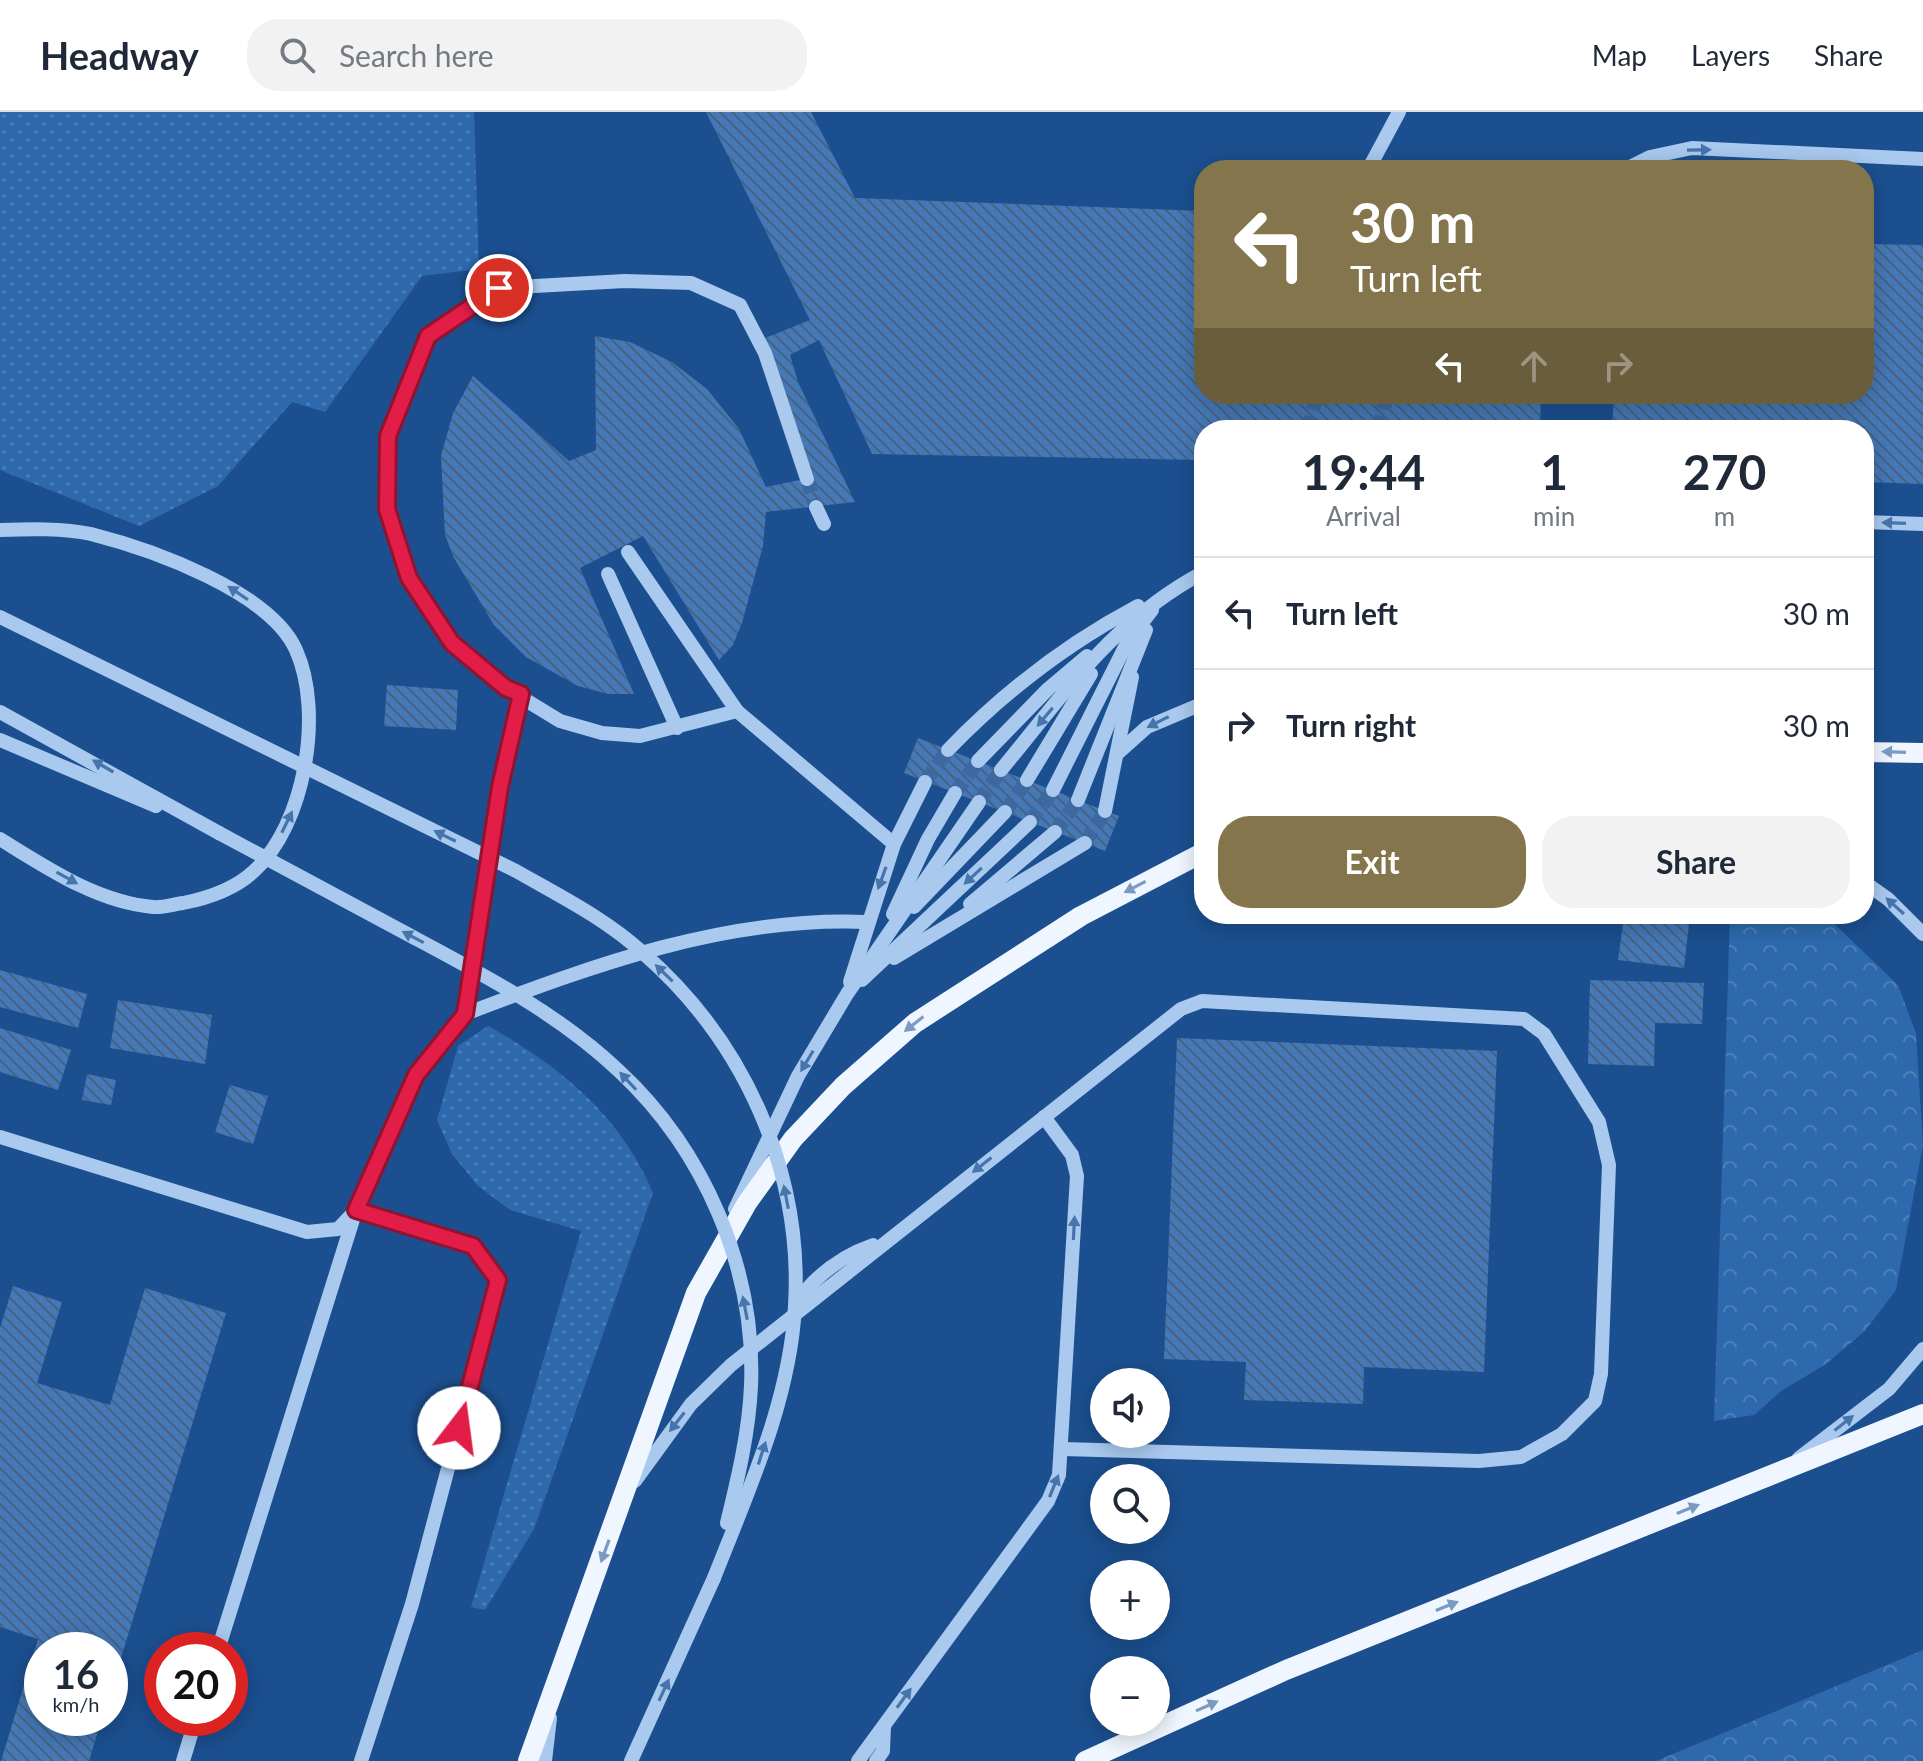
<!DOCTYPE html>
<html lang="en">
<head>
<meta charset="utf-8">
<style>
	body { margin:0; font-family:Lato,sans-serif; background:#f2f2f3; color:#1f2937; height:100vh; display:flex; flex-direction:column; font-size:30px; white-space:nowrap }
	* { box-sizing:border-box; margin:0 }
	p { font-size:26px; color:#747a83 }
	.icon { flex:none; width:44px; height:44px; fill:none; stroke:currentColor; stroke-width:2; stroke-linecap:round; stroke-linejoin:round }
	.map { position:relative; flex:1; overflow:hidden }
	.side { position:absolute; left:1194px; top:308px; width:680px; height:504px; display:flex; flex-direction:column; background:#fff; border-radius:32px; box-shadow:0 4px 20px #0003 }
	.side>* { flex:none }
	.guide { position:absolute; left:1194px; top:48px; width:680px; height:244px; border-radius:32px; box-shadow:0 4px 20px #0003; background:#84754c; color:#fff; overflow:hidden }
	.buttons { position:absolute; left:1090px; top:1256px; display:grid; gap:16px }
	.buttons a { display:grid; place-items:center; width:80px; height:80px; border-radius:50%; background:#fff; box-shadow:0 4px 20px #0003; font-size:40px }
	.speed { position:absolute; left:24px; top:1520px; display:flex; gap:16px; font-size:40px; font-weight:700; text-align:center }
	.speed>* { display:grid; place-content:center; width:104px; height:104px; border-radius:50%; background:#fff; box-shadow:0 4px 20px #0003; line-height:1 }
	.speed small { font-size:20px; font-weight:400 }
	.speed .limit { border:12px solid #d22; background:#fff; color:#111 }
	.pin { position:absolute; display:grid; place-items:center; width:68px; height:68px; color:#fff; margin:-34px; border:4px solid #fff; border-radius:50%; box-shadow:0 2px 8px #0007 }
	.me { position:absolute; width:88px; margin:-44px; rotate:15deg; stroke-linejoin:round; filter:drop-shadow(0 0 6px #0008) }
	.turn { display:flex; align-items:center; gap:28px; height:168px; padding:0 24px; font-size:36px }
	.turn .icon { width:104px; height:104px; stroke-width:2.5 }
	.turn b { display:block; font-size:56px; line-height:68px }
	.lanes { display:flex; align-items:center; height:76px; padding:0 24px; background:#0003; justify-content:center; gap:40px; direction:ltr }
	.lanes .off { opacity:.35 }
	.eta { display:flex; justify-content:space-evenly; align-items:center; height:136px; text-align:center }
	.eta b { font-size:48px; font-weight:700; line-height:56px }
	.action { display:flex; gap:16px; margin-top:auto; padding:16px 24px }
	.action a { flex:1; height:92px; border-radius:32px; background:#84754c; color:#fff; font-size:32px; font-weight:700; line-height:92px; text-align:center }
	.action a+a { background:#f2f2f3; color:#1f2937 }
	ul { padding:0; list-style:none }
	li { display:flex; align-items:center; gap:24px; height:112px; padding:0 24px; border-top:2px solid #e0e1e3 }
	li div { flex:1 }
	li b { display:block; font-size:30px }
	li em { font-style:normal }
	header { display:flex; align-items:center; gap:48px; box-sizing:border-box; height:112px; padding:0 40px; background:#fff; border-bottom:2px solid #e0e1e3 }
	header strong { font-size:38px }
	nav { display:flex; gap:44px; margin-inline-start:auto; font-size:28px }
	.search { width:560px; height:72px; background:#f2f2f3; display:flex; align-items:center; gap:20px; box-sizing:border-box; padding:0 28px; border-radius:32px; color:#747a83; font-size:30px }
	.map>svg:first-child { display:block }
</style>
</head>
<body>
<header>
<strong>Headway</strong>
<div class="search"><svg class="icon" aria-label="search" viewBox="0 0 24 24"><circle cx="10" cy="10" r="6"/><path d="M15 15l6 6"/></svg>Search here</div>
<nav><a>Map</a><a>Layers</a><a>Share</a></nav>
</header>
<div class="map">
<svg width="1923" height="1649" viewBox="0 0 1923 1649">
	<defs>
		<pattern id="grass-dots" width="8" height="8" patternUnits="userSpaceOnUse" patternTransform="scale(2)"><rect width="8" height="8" fill="#2e69ad"/><path d="M2 2h.1M6 6h.1" fill="none" stroke="#4d80b9" stroke-width="1.8" stroke-linecap="round"/></pattern>
		<pattern id="forest-crowns" width="20" height="18" patternUnits="userSpaceOnUse" patternTransform="scale(2)"><rect width="20" height="18" fill="#2e69ad"/><path d="M2 6a3 3 0 1 1 6 0M12 15a3 3 0 1 1 6 0" fill="none" stroke="#4d80b9"/></pattern>
		<pattern id="building-back-hatch" width="6" height="6" patternUnits="userSpaceOnUse" patternTransform="scale(2)"><rect width="6" height="6" fill="#4478b7"/><path d="M-1 5l2 2M0 0l6 6M5-1l2 2" fill="none" stroke="#486282"/></pattern>
	</defs>
	<rect width="100%" height="100%" fill="#1b4f8f"/>
	<g fill="url(#grass-dots)">
		<path d="M0 0H474L479 157 422 164 325 300 292 290 218 374 139 414 0 358Z"/>
		<path d="M488 914C559 953 622 1005 653 1081L534 1417 485 1498 471 1495 581 1119 510 1098 478 1074 452 1042 437 1008 458 934Z"/>
	</g>
	<g fill="url(#forest-crowns)">
		<path d="M1730 802H1824L1898 873 1916 921 1923 1033 1896 1178 1865 1219 1826 1252 1781 1279 1754 1303 1714 1309Z"/>
		<path d="M1923 1538V1649H1656Z"/>
	</g>
	<g fill="url(#building-back-hatch)">
		<path d="M706 0H811L855 86 1204 99V282H1541L1540 318H1204V348L872 342 819 228 790 243 798 270 855 390 766 400 763 434 742 511 733 533 719 548 643 424 580 456 634 582H608L578 574 526 545 494 513 454 446 445 423 441 344 453 301 473 264 569 349 596 338 595 224 630 230 672 250 707 277 739 317 766 375 814 365 765 226 810 208Z"/>
		<path d="M1864 132 1923 133V372L1864 370V318H1612L1614 282H1864Z"/>
		<path d="M387 573 458 578 456 618 384 614Z"/>
		<path d="M918 626 1119 704 1105 739 904 661Z"/>
		<path d="M1624 805 1689 812 1684 856 1618 848Z"/>
		<path d="M0 858 87 882 78 916 0 895Z"/>
		<path d="M1590 868 1704 871 1702 912 1655 911 1654 954 1588 952Z"/>
		<path d="M118 888 212 903 205 952 110 936Z"/>
		<path d="M0 916 71 938 58 978 0 960Z"/>
		<path d="M1177 926 1497 939 1484 1260 1364 1255 1363 1292 1244 1288 1246 1250 1164 1247Z"/>
		<path d="M87 962 116 968 111 993 82 988Z"/>
		<path d="M230 973 268 984 253 1032 215 1020Z"/>
		<path d="M13 1174 62 1190 37 1271 110 1293 145 1176 226 1201 111 1579 110 1538H42V1606H102L89 1649H1L38 1527 0 1515V1216Z"/>
	</g>
	<g fill="none" stroke-linecap="round" stroke-linejoin="round">
		<g stroke="#3d69a0" stroke-width="14" stroke-dasharray="14 7" stroke-linecap="butt">
			<path d="M1308 318 1317 282"/>
			<path d="M1379 318 1387 282"/>
			<path d="M807 367 816 395"/>
			<path d="M925 670 948 638"/>
			<path d="M955 681 978 649"/>
			<path d="M979 690 1001 658"/>
			<path d="M1005 700 1027 668"/>
			<path d="M1030 710 1053 678"/>
			<path d="M1055 720 1078 688"/>
			<path d="M1085 731 1105 699"/>
		</g>
		<g stroke="#a9c9ee" stroke-width="14">
			<path d="M1368 58 1399 0"/>
			<path d="M1624 58 1650 45 1692 36 1923 47"/>
			<path d="M816 395 824 412"/>
			<path d="M1864 410 1923 412"/>
			<path d="M0 418C29 417 63 416 91 422 150 437 270 479 296 538 324 600 305 713 254 759 235 777 208 786 183 791 174 792 163 796 153 795 97 790 47 756 0 727"/>
			<path d="M628 440 737 599 894 732"/>
			<path d="M608 462 677 616"/>
			<path d="M521 582 500 675 465 902C594 853 727 804 867 810"/>
			<path d="M737 599 640 624 602 621 560 609 506 576 452 531 409 466 387 397 388 324 428 224 499 176 625 169 691 171 740 193 765 241 807 367"/>
			<path d="M0 600 219 721"/>
			<path d="M0 628 156 694"/>
			<path d="M948 638C1003 581 1068 531 1138 494"/>
			<path d="M1119 640 1147 615 1204 591"/>
			<path d="M978 649 1048 577 1087 544"/>
			<path d="M1001 658C1065 581 1113 508 1204 460"/>
			<path d="M1027 668 1091 562"/>
			<path d="M1053 678 1128 529 1152 498"/>
			<path d="M1078 688 1146 518"/>
			<path d="M1105 699 1132 565"/>
			<path d="M1864 770 1888 787 1923 822"/>
			<path d="M970 792 1055 720"/>
			<path d="M914 795 1005 700"/>
			<path d="M893 802 928 727 955 681"/>
			<path d="M894 846 1085 731"/>
			<path d="M862 868 1030 710"/>
			<path d="M850 870 894 732 925 670"/>
			<path d="M0 1025 307 1120 338 1117 356 1098 416 963 465 902"/>
			<path d="M735 1097 798 964 847 882 979 690"/>
			<path d="M796 1191C816 1163 841 1144 873 1133"/>
			<path d="M1799 1346 1889 1277 1923 1237"/>
			<path d="M635 1369 691 1292 731 1253 1181 897 1202 889 1524 907 1544 922 1599 1010 1609 1053 1601 1262 1595 1289 1562 1322 1521 1345 1479 1349 1063 1337"/>
			<path d="M218 1538 356 1098 473 1134 498 1168 412 1492 361 1649"/>
			<path d="M183 1649 196 1606"/>
			<path d="M545 1649 550 1606"/>
			<path d="M631 1649 714 1466"/>
			<path d="M858 1649 1048 1389 1059 1363 1077 1064 1072 1043 1044 1005"/>
			<path d="M876 1649 883 1639 884 1614"/>
		</g>
		<g stroke="#f0f6ff" stroke-width="20">
			<path d="M1864 640 1923 641"/>
			<path d="M528 1649 696 1181 747 1091 793 1027 843 974 915 911 1081 804 1204 740"/>
			<path d="M1085 1649 1286 1558 1923 1302"/>
		</g>
		<g stroke="#a9c9ee" stroke-width="14">
			<path d="M0 505 516 759C560 784 606 807 643 841 744 929 803 1059 795 1194 790 1289 748 1379 714 1466"/>
			<path d="M219 721C283 755 347 790 411 824 484 863 559 902 619 959 704 1038 756 1157 751 1274 749 1320 738 1366 727 1411"/>
		</g>
	</g>
	<defs><path id="oneway-solid" d="M-6-.8H1V-3.2L6.5 0L1 3.2V.8H-6Z" transform="scale(2)"/></defs>
	<g fill="#4674ac">
		<use href="#oneway-solid" transform="translate(1699 38) rotate(-1)"/>
		<use href="#oneway-solid" transform="translate(1894 411) rotate(-178)"/>
		<use href="#oneway-solid" transform="translate(238 481) rotate(-146)"/>
		<use href="#oneway-solid" transform="translate(1045 605) rotate(130)"/>
		<use href="#oneway-solid" transform="translate(1158 610) rotate(153)"/>
		<use href="#oneway-solid" transform="translate(103 654) rotate(-150)"/>
		<use href="#oneway-solid" transform="translate(287 710) rotate(-64)"/>
		<use href="#oneway-solid" transform="translate(445 724) rotate(-154)"/>
		<use href="#oneway-solid" transform="translate(973 764) rotate(137)"/>
		<use href="#oneway-solid" transform="translate(67 766) rotate(29)"/>
		<use href="#oneway-solid" transform="translate(882 766) rotate(110)"/>
		<use href="#oneway-solid" transform="translate(1895 794) rotate(-138)"/>
		<use href="#oneway-solid" transform="translate(413 825) rotate(-152)"/>
		<use href="#oneway-solid" transform="translate(664 861) rotate(-136)"/>
		<use href="#oneway-solid" transform="translate(807 949) rotate(121)"/>
		<use href="#oneway-solid" transform="translate(628 969) rotate(-133)"/>
		<use href="#oneway-solid" transform="translate(982 1053) rotate(142)"/>
		<use href="#oneway-solid" transform="translate(786 1085) rotate(-101)"/>
		<use href="#oneway-solid" transform="translate(1074 1116) rotate(-87)"/>
		<use href="#oneway-solid" transform="translate(745 1196) rotate(-101)"/>
		<use href="#oneway-solid" transform="translate(677 1310) rotate(128)"/>
		<use href="#oneway-solid" transform="translate(1844 1311) rotate(-38)"/>
		<use href="#oneway-solid" transform="translate(762 1341) rotate(-72)"/>
		<use href="#oneway-solid" transform="translate(1054 1374) rotate(-68)"/>
		<use href="#oneway-solid" transform="translate(664 1578) rotate(-65)"/>
		<use href="#oneway-solid" transform="translate(904 1586) rotate(-54)"/>
	</g>
	<g fill="#7b9ac1">
		<use href="#oneway-solid" transform="translate(1894 640) rotate(-178)"/>
		<use href="#oneway-solid" transform="translate(1135 775) rotate(152)"/>
		<use href="#oneway-solid" transform="translate(914 912) rotate(142)"/>
		<use href="#oneway-solid" transform="translate(1688 1397) rotate(-22)"/>
		<use href="#oneway-solid" transform="translate(605 1439) rotate(110)"/>
		<use href="#oneway-solid" transform="translate(1447 1494) rotate(-22)"/>
		<use href="#oneway-solid" transform="translate(1207 1594) rotate(-24)"/>
	</g>
	<g fill="none" stroke-linecap="round" stroke-linejoin="round">
		<defs>
			<path id="route" d="M459 1316 498 1168 473 1134 356 1098 416 963 465 902 500 675 521 582 506 576 452 531 409 466 387 397 388 324 428 224 499 176"/>
		</defs>
		<use href="#route" stroke="#92132f" stroke-width="20"/>
		<use href="#route" stroke="#e11d48" stroke-width="14"/>
	</g>
</svg>
<div class="buttons">
<a><svg class="icon" aria-label="sound" viewBox="0 0 24 24"><path d="M4 9h4l5-4v14l-5-4H4zM17 9q2 3 0 6"/></svg></a>
<a><svg class="icon" aria-label="search" viewBox="0 0 24 24"><circle cx="10" cy="10" r="6"/><path d="M15 15l6 6"/></svg></a>
<a>+</a>
<a>−</a>
</div>
<div class="speed"><div>16<small>km/h</small></div><div class="limit">20</div></div>
<div class="pin" style="left:499px;top:176px;background:#d93025"><svg class="icon" aria-label="arrive" viewBox="0 0 24 24"><path d="M6 21V4h12l-3 4 3 4H6"/></svg></div>
<svg class="me" style="left:459px;top:1316px" viewBox="-20 -20 40 40"><circle r="19" fill="#fff"/><path d="M0-13L10 11 0 6-10 11z" fill="#e11d48"/></svg>
<div class="guide">
<div class="turn"><svg class="icon" aria-label="left" viewBox="0 0 24 24"><path d="M17 20v-9H6M10 6l-5 5 5 5"/></svg><div><b>30 m</b>Turn left</div></div>
<div class="lanes"><svg class="icon" aria-label="left" viewBox="0 0 24 24"><path d="M17 20v-9H6M10 6l-5 5 5 5"/></svg><svg class="icon off" aria-label="ahead" viewBox="0 0 24 24"><path d="M12 20V5M6 11l6-6 6 6"/></svg><svg class="icon off" aria-label="right" viewBox="0 0 24 24"><path d="M7 20v-9h11M14 6l5 5-5 5"/></svg></div>
</div>
<section class="side">
<div class="eta">
<div><b>19:44</b><p>Arrival</p></div>
<div><b>1</b><p>min</p></div>
<div><b>270</b><p>m</p></div>
</div>
<ul>
<li><svg class="icon" aria-label="left" viewBox="0 0 24 24"><path d="M17 20v-9H6M10 6l-5 5 5 5"/></svg><div><b>Turn left</b></div><em>30 m</em></li>
<li><svg class="icon" aria-label="right" viewBox="0 0 24 24"><path d="M7 20v-9h11M14 6l5 5-5 5"/></svg><div><b>Turn right</b></div><em>30 m</em></li>
</ul>
<div class="action"><a>Exit</a><a>Share</a></div>
</section>
</div>
</body>
</html>
